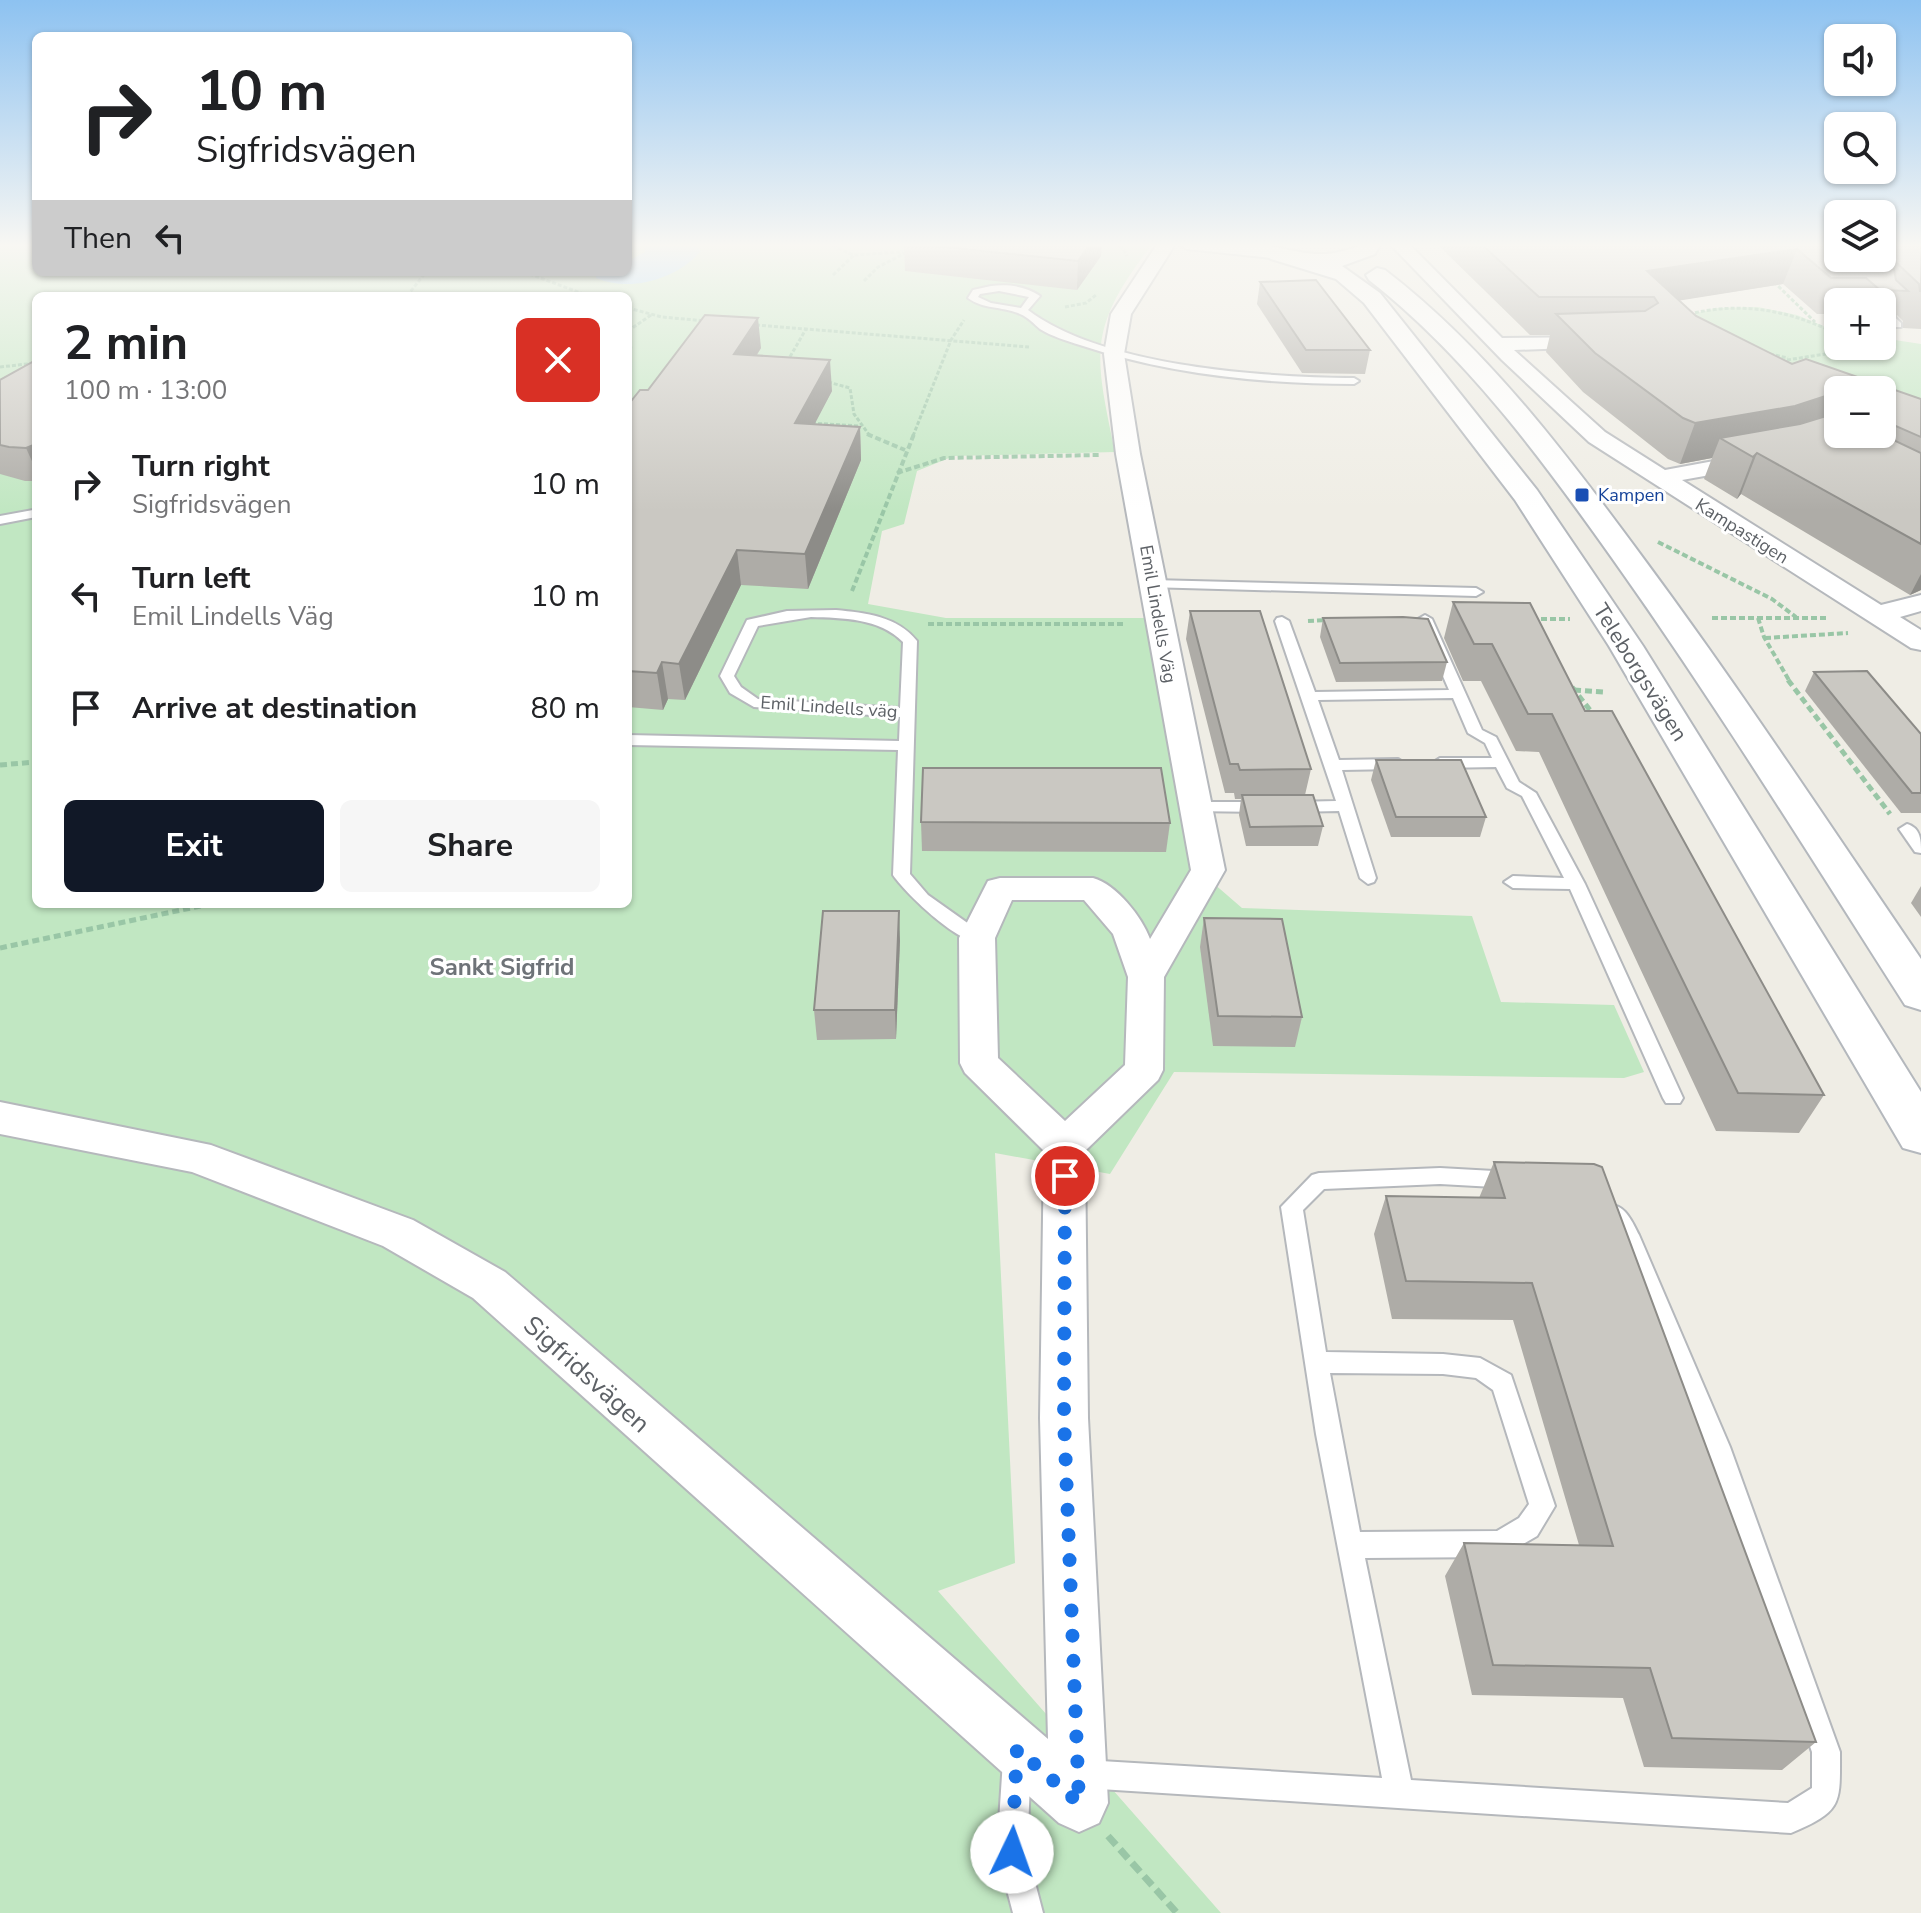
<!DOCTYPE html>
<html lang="en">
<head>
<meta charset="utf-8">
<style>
	body { margin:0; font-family:"Nunito Sans",sans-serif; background:#f6f6f6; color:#202124; height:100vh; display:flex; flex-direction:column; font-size:30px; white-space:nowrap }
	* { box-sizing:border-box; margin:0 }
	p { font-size:26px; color:#757577 }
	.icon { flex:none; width:44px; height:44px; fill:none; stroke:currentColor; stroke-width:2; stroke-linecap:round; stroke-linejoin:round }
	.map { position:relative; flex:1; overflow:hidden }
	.details { position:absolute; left:32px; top:292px; width:600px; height:616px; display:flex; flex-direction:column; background:#fff; border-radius:12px; box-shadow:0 2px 6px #0004 }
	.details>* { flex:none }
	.banner { position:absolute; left:32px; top:32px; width:600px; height:244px; border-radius:12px; box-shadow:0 2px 6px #0004; background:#fff; color:#202124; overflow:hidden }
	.controls { position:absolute; left:1824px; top:24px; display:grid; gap:16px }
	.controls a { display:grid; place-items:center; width:72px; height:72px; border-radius:12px; background:#fff; box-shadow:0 2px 6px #0004; font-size:40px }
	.pin { position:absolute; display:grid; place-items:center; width:68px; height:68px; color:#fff; margin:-34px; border:4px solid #fff; border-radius:50%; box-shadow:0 2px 8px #0007 }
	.me { position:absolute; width:88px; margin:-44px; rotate:3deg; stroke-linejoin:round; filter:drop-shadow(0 0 6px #0008) }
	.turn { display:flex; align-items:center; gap:28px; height:168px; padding:0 32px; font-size:36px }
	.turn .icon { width:104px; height:104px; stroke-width:2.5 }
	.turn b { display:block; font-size:56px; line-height:68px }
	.then { display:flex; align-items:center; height:76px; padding:0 32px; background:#0003; gap:16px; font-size:30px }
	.round { display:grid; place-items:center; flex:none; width:84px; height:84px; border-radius:12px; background:#f6f6f6 }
	.summary { display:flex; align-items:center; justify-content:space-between; height:136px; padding:0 32px }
	h1 { font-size:48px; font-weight:700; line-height:60px }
	.action { display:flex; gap:16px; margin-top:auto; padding:16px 32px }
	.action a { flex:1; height:92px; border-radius:12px; background:#111827; color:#fff; font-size:32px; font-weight:700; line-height:92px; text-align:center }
	.action a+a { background:#f6f6f6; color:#202124 }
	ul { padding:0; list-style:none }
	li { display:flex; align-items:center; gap:24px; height:112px; padding:0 32px }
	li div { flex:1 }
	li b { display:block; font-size:30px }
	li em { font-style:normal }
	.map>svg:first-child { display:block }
</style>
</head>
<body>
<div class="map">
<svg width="1921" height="1913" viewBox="0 0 1921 1913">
	<rect width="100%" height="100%" fill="#efede5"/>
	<g fill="#c1e7c2" fill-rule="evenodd">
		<path d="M0 243H36V272H628V243H1153C1087 329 1094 351 1115 452L954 456 917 471 904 524 882 531 868 604 946 618H1151L1198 870 1242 908 1472 916 1501 1002 1614 1005 1644 1072 1624 1078 1174 1072 1110 1174 995 1153 1015 1563 938 1591 1221 1913H0ZM36 296H628V904H36Z"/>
		<path d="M1758 307 1797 315 1838 332V346H1882V338L1921 344V432L1882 390H1838L1687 315 1718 308Z"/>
	</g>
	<path fill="#a5d7ff" d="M640 243H694L701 251C677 279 630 293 596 278L597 272H628V261L645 252V246Z"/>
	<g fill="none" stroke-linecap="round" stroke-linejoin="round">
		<defs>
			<g id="lane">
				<path d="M991 286C1008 284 1026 286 1040 296L1028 310C1104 367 1261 377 1354 378L1359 381 1354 384C1263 384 1167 374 1080 345 1067 341 1051 336 1040 329 1034 324 1028 317 1020 314 1003 306 984 310 968 298L973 290ZM999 291 1029 297 1021 308 991 303 978 297 980 294Z"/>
				<path d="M1882 305 1901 323V327H1895L1882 314Z"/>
				<path d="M33 510 36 511V517L0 524V516Z"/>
				<path d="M1152 580 1476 588 1483 592 1476 596 1147 587 1145 584Z"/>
				<path d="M836 610C866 613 897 616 917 641L910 874 928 895 983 934 986 938 983 942C962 948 905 893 893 875L898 750 628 745V735L899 741 900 717 754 707 730 693 720 676 747 620 787 611ZM811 617C843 618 879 618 903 642L900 708 758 699 741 687 734 676 758 626Z"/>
				<path d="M1425 615 1432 619 1482 730 1496 737 1519 782 1536 793 1585 884 1683 1098 1680 1103H1666L1663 1098 1570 889 1513 888 1504 882 1513 876 1564 878 1522 796 1507 788 1496 767 1440 768 1432 763 1440 758H1492L1485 743 1468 733 1453 698 1318 700 1339 760 1398 759 1406 764 1398 769 1342 770 1376 878 1374 882 1368 884 1360 878 1339 811 1293 812 1285 807 1293 802 1336 801 1275 621 1277 618 1282 617 1289 621 1315 692 1449 690 1418 619Z"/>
				<path d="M1196 802H1263L1271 807 1263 812 1190 811 1188 807Z"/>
				<path d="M1907 824C1921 828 1921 841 1921 853L1915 852 1899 829Z"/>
				<path d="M1440 1168 1512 1172 1519 1174 1522 1180 1519 1186 1512 1188 1440 1184 1324 1189 1303 1210 1326 1352 1443 1354 1480 1358 1511 1375 1555 1506 1537 1536 1500 1557 1365 1558 1411 1780 1788 1803 1812 1788V1752L1706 1447 1619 1239 1602 1212 1605 1206C1623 1200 1632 1221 1639 1235L1730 1447 1840 1752C1840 1804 1843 1811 1791 1833L1084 1788 1074 1784 1070 1774 1074 1764 1084 1760 1382 1778 1316 1434 1281 1207 1312 1175 1319 1173ZM1330 1373 1443 1374 1476 1378 1493 1390 1529 1504 1519 1518 1497 1531 1360 1532Z"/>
				<path d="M1017 1746 1027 1750 1031 1760 1027 1852 1043 1913H1013L997 1852 1003 1760 1007 1750Z"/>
			</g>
			<g id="street">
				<path d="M1158 243H1176L1131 314 1124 354 1140 454 1225 870 1164 977 1163 1070 1158 1080 1085 1151 1088 1418 1108 1803 1099 1823 1079 1832 1059 1823 473 1298 383 1246 192 1172 0 1134V1102L211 1145 413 1220 505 1272 1048 1739 1040 1418 1044 1151 965 1073 960 1063 959 938 988 881 1000 878H1093C1116 884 1142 917 1150 939L1191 870 1116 454 1104 354 1111 314ZM1012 900H1084L1113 934 1128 977 1125 1065 1065 1121 998 1058 995 938Z"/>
				<path d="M1228 243 1272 248 1281 253 1272 258 1187 249 1178 244Z"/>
				<path d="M1389 243H1408L1502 338 1603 337 1606 341 1596 347 1514 350 1605 432 1665 470 1779 449 1838 429V434H1857L1854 439 1783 462 1682 480 1881 605 1921 595V611L1900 617 1921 630V650L1911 648 1589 442 1502 360Z"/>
			</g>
			<g id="secondary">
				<path d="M1243 243C1272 243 1297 255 1325 254 1346 253 1360 243 1381 243L1375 254 1342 266 1380 293 1537 490 1643 646 1921 1092V1153L1903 1148 1609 646 1515 500 1364 303 1336 279 1271 259Z"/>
				<path d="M1377 268 1385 270C1484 346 1561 447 1635 547 1735 681 1827 821 1921 959V1010L1905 1005C1809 855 1715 703 1612 558 1541 458 1466 356 1369 280L1366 275Z"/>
			</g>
		</defs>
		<use href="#lane" stroke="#b5b8bc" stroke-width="4"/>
		<use href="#street" stroke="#b5b8bc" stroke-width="4"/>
		<use href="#secondary" stroke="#b4b8bd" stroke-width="4"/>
		<g stroke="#99c6a6" stroke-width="3" stroke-dasharray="4 2" stroke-linecap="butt">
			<path d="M827 243 853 255 903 252"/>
			<path d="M1114 243 1123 248 1127 256"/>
			<path d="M524 272 589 296"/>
			<path d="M833 275 854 255"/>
			<path d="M864 281 878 267 909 251"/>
			<path d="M1774 282 1815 322"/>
			<path d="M407 296 426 272"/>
			<path d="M1065 307 1086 303 1096 295"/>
			<path d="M628 308 662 317 706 321"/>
			<path d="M1689 314C1740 302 1784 309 1831 331"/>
			<path d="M756 325 1029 347"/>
			<path d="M628 331 651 315"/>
			<path d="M1838 332 1831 331 1838 341"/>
			<path d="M628 335 631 346 628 368"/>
			<path d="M1770 354 1788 358"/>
			<path d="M1787 360 1838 352 1839 346"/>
			<path d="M787 362 806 329"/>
			<path d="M0 367 36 363"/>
			<path d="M828 382 850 388 854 414 870 436"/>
			<path d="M812 423 858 426"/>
			<path d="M913 436 951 340 964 320"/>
		</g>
		<g stroke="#99c6a6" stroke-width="4" stroke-dasharray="6 3" stroke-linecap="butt">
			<path d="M867 434 905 450"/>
			<path d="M897 473 944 458 1099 455"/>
			<path d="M1658 542 1772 599 1796 617"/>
			<path d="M852 591 914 434"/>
			<path d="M1712 618H1826"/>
			<path d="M1758 618 1764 637 1790 682"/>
			<path d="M1532 619H1570"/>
			<path d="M1308 621 1330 620"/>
			<path d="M928 624H1126"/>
			<path d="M1765 638 1848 633"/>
		</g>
		<g stroke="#99c6a6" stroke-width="5" stroke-dasharray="7 4" stroke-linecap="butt">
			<path d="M1788 680 1890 814"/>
			<path d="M1572 687 1593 714"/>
			<path d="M1574 690 1604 692"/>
			<path d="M0 765 36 762"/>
			<path d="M0 948 210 904"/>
		</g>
		<path stroke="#99c6a6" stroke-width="7" stroke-dasharray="12 6" stroke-linecap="butt" d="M1108 1836 1177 1913"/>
		<use href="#lane" fill="#fff" fill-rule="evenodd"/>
		<use href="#street" fill="#fff" fill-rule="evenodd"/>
		<use href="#secondary" fill="#fff" fill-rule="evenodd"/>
	</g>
	<g fill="#aeaca7" fill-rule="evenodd">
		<path d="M904 243 1101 256 1077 290 905 271Z"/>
		<path d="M1436 243H1838V258H1882V243H1921V329L1903 328V321L1897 315 1892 328H1882V302H1838V314H1817L1783 284 1679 300 1696 316 1792 364 1921 399V590L1910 595 1741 494 1737 499 1704 479 1712 458 1680 464 1668 459 1583 392 1546 352 1550 335H1530ZM1838 390H1882V434H1838Z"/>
		<path d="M1260 282 1370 350 1365 374 1302 373 1257 304Z"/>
		<path d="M761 348 757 355 832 391 814 424 860 427 861 460 808 589 741 585 685 700 668 699 663 710 628 707V405L648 390Z"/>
		<path d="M36 360V481H25L0 474V380Z"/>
		<path d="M1453 602 1585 711 1824 1095 1799 1133 1716 1131 1539 752 1516 751 1481 681H1463L1444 638Z"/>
		<path d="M1190 611 1311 769 1305 795 1323 826 1318 846H1246L1239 815 1241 799H1235L1234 793H1225L1186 639Z"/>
		<path d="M1323 618 1447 662 1442 681 1336 682 1320 637Z"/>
		<path d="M1814 672 1921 734V813H1901L1805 691Z"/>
		<path d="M1376 760 1486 817 1480 837H1391L1371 780Z"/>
		<path d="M921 822 1170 823 1166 852 922 851Z"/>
		<path d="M1921 886V917L1911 903Z"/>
		<path d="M1204 918 1302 1017 1295 1047 1213 1046 1200 947Z"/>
		<path d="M900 940 896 1039 817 1040 814 1010Z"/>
		<path d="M1494 1162 1816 1742 1782 1770 1644 1767 1623 1698 1472 1695 1445 1576 1464 1543 1579 1545 1513 1320 1392 1319 1374 1234 1386 1196 1479 1198Z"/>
	</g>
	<g fill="#8d8c88">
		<path d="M1091 243H1102L1101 256 1077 290 1078 261Z"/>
		<path d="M1797 249 1783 284 1658 304 1647 271Z"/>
		<path d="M758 318 761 348 737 385 734 354Z"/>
		<path d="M830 360 832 391 798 456 795 423Z"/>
		<path d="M1838 392V424L1720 438 1712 458 1680 464 1695 423Z"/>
		<path d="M860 427 861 460 808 589 805 554Z"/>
		<path d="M36 444V470L26 448Z"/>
		<path d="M1757 453 1741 494 1737 499 1753 457Z"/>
		<path d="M737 550 741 585 685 700 679 664Z"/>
		<path d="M1921 574V590L1910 595Z"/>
		<path d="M662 662 668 699 663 710 657 673Z"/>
		<path d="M899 911 900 940 896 1039 895 1010Z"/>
	</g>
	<g fill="#cac8c2" stroke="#8d8c88" stroke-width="2">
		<path d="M908 243H1091L1078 261Z"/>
		<path d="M1480 243H1838V258H1872L1883 268 1894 269 1896 280 1908 291 1880 290 1866 278H1831L1797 249 1647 271 1696 316 1792 364 1806 359 1921 399V437L1882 420V390H1857L1854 386 1843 390H1838V392L1795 406 1695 423 1683 418 1595 353 1556 314 1645 311 1658 303 1654 297H1539Z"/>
		<path d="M1882 243H1921V291H1920L1919 284 1882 249Z"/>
		<path d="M1316 280 1370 350H1306L1260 282Z"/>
		<path d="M705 315 758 318 734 354 830 360 795 423 860 427 805 554 737 550 679 664 662 662 657 673 628 671V509L630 505H628V405L640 390H648Z"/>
		<path d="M36 360V444L26 448 9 447 0 445V380Z"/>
		<path d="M1836 413 1838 414V434H1881L1921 453V544L1757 453 1753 457 1720 438 1800 424Z"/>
		<path d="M1453 602 1530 603 1585 711H1612L1824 1095 1738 1093 1552 714H1528L1492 644H1474Z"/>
		<path d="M1190 611H1260L1311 769 1240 770 1238 764H1230Z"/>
		<path d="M1403 617 1428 619 1447 662 1340 663 1323 618Z"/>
		<path d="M1867 671 1921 734V793H1912L1814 672Z"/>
		<path d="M1376 760H1461L1486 817H1396Z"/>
		<path d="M923 768H1161L1170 823 921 822Z"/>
		<path d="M1242 795H1313L1323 826 1250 827Z"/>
		<path d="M823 911H899L895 1010H814Z"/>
		<path d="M1204 918 1282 919 1302 1017 1218 1016Z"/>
		<path d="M1494 1162 1594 1164 1602 1167 1816 1742 1672 1738 1650 1668 1493 1665 1464 1543 1613 1546 1532 1283 1406 1281 1386 1196 1505 1198Z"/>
	</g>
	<linearGradient id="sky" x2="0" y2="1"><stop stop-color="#8dc2f1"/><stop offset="0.48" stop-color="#f8f7f3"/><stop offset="1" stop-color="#f8f7f3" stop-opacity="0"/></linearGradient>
	<rect width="1921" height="511" fill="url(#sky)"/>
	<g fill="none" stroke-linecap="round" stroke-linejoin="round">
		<path stroke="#1a73e8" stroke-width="14" stroke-dasharray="0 25.2" d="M1012 1852 1017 1749 1079 1803 1064 1418 1065 1176"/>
	</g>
	<rect fill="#1a4fb4" stroke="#fff" stroke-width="3" x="1574" y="487" width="16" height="16" rx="4"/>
	<g text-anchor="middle" stroke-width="6" stroke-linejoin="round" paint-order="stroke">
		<g font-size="18" fill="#164399" stroke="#fff" text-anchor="start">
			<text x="1598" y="501">Kampen</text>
		</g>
		<g font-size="18" fill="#5d6166" stroke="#fff">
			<text transform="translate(1742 531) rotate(32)" y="6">Kampastigen</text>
			<text transform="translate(1158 614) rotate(80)" y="6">Emil Lindells Väg</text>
			<text transform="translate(829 707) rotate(4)" y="6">Emil Lindells väg</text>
		</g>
		<g font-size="22" fill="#5d6166" stroke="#fff">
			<text transform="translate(1641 672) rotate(58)" y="8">Teleborgsvägen</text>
		</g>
		<g font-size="24" font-weight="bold" fill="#6e7378" stroke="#fff">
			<text x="502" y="975">Sankt Sigfrid</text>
		</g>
		<g font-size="26" fill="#5d6166" stroke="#fff">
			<text transform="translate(587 1374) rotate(42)" y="9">Sigfridsvägen</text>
		</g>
	</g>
</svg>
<div class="controls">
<a><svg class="icon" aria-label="sound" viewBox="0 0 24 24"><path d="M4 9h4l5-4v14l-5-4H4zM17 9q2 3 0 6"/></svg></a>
<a><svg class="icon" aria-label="search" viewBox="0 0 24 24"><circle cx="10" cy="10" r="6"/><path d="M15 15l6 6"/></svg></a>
<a><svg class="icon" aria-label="layers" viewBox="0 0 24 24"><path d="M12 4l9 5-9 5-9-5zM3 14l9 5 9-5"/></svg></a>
<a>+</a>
<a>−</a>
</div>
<div class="pin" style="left:1065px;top:1176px;background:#d93025"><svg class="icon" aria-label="arrive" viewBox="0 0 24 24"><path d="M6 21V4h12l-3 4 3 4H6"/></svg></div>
<svg class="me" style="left:1012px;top:1852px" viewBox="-20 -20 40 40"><circle r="19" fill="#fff"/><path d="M0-13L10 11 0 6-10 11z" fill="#1a73e8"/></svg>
<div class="banner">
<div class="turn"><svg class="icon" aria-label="right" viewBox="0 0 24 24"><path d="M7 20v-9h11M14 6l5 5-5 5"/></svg><div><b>10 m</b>Sigfridsvägen</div></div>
<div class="then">Then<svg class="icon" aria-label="left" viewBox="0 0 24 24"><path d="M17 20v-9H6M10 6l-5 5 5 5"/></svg></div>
</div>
<section class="details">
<div class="summary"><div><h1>2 min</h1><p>100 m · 13:00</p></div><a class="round" style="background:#d93025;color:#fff"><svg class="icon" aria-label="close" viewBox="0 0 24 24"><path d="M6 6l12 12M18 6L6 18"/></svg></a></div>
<ul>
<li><svg class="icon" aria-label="right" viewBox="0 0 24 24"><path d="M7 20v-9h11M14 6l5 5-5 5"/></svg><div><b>Turn right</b><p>Sigfridsvägen</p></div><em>10 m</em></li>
<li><svg class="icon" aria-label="left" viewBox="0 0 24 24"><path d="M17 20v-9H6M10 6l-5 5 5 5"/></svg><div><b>Turn left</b><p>Emil Lindells Väg</p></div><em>10 m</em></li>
<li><svg class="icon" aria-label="arrive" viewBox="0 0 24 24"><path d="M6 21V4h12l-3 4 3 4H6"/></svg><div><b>Arrive at destination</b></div><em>80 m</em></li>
</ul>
<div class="action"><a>Exit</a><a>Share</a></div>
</section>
</div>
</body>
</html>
